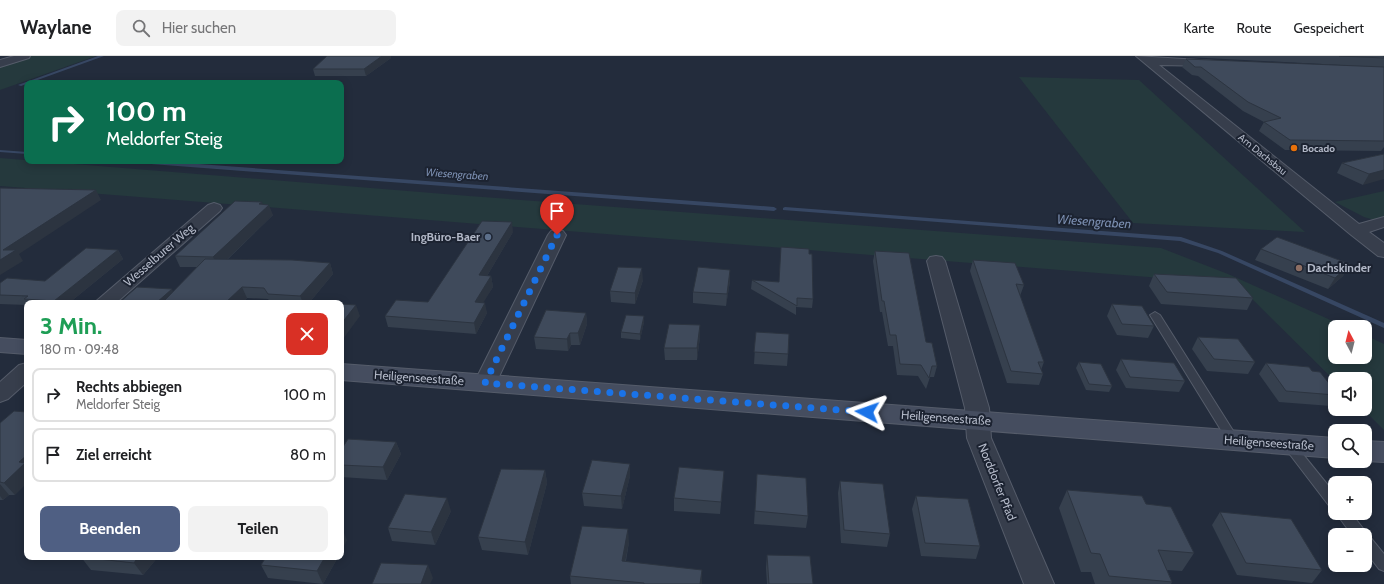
<!DOCTYPE html>
<html lang="de">
<head>
<meta charset="utf-8">
<style>
	body { margin:0; font-family:Cabin,sans-serif; background:#f2f2f2; color:#202124; height:100vh; display:flex; flex-direction:column; font-size:15px; white-space:nowrap }
	* { box-sizing:border-box; margin:0 }
	p { font-size:13px; color:#757577 }
	.icon { flex:none; width:22px; height:22px; fill:none; stroke:currentColor; stroke-width:2; stroke-linecap:round; stroke-linejoin:round }
	.map { position:relative; flex:1; overflow:hidden }
	.drawer { position:absolute; left:24px; top:244px; width:320px; height:260px; display:flex; flex-direction:column; background:#fff; border-radius:8px; box-shadow:0 2px 10px #0003 }
	.drawer>* { flex:none }
	.top-card { position:absolute; left:24px; top:24px; width:320px; height:84px; border-radius:8px; box-shadow:0 2px 10px #0003; background:#0b6e4f; color:#fff; overflow:hidden }
	.needle { width:26px; rotate:353deg }
	.buttons { position:absolute; left:1328px; top:264px; display:grid; gap:8px }
	.buttons a { display:grid; place-items:center; width:44px; height:44px; border-radius:8px; background:#fff; box-shadow:0 2px 10px #0003; font-size:20px }
	.pin { position:absolute; display:grid; place-items:center; width:34px; height:34px; color:#fff; margin:-41px -17px; border-radius:50% 50% 50% 0; rotate:-45deg; box-shadow:0 0 4px #0007 }
	.pin .icon { rotate:45deg }
	.me { position:absolute; width:44px; margin:-22px; rotate:274deg; stroke-linejoin:round; filter:drop-shadow(0 0 3px #0008) }
	.turn { display:flex; align-items:center; gap:14px; height:84px; padding:0 16px; font-size:18px }
	.turn .icon { width:52px; height:52px; stroke-width:2.5 }
	.turn b { display:block; font-size:28px; line-height:34px }
	.round { display:grid; place-items:center; flex:none; width:42px; height:42px; border-radius:8px; background:#f2f2f2 }
	.head { display:flex; align-items:center; justify-content:space-between; height:68px; padding:0 16px }
	h1 { font-size:24px; font-weight:700; line-height:30px; color:#1e9e55 }
	.action { display:flex; gap:8px; margin-top:auto; padding:8px 16px }
	.action a { flex:1; height:46px; border-radius:8px; background:#4f5f83; color:#fff; font-size:16px; font-weight:700; line-height:46px; text-align:center }
	.action a+a { background:#f2f2f2; color:#202124 }
	ul { padding:0; list-style:none }
	li { display:flex; align-items:center; gap:12px; height:54px; margin:0 8px 6px; padding:0 8px; border:2px solid #e0e0e0; border-radius:8px }
	li div { flex:1 }
	li b { display:block; font-size:15px }
	li em { font-style:normal }
	header { display:flex; align-items:center; gap:24px; box-sizing:border-box; height:56px; padding:0 20px; background:#fff; border-bottom:1px solid #e0e0e0 }
	header strong { font-size:19px }
	nav { display:flex; gap:22px; margin-inline-start:auto; font-size:14px }
	.search { width:280px; height:36px; background:#f2f2f2; display:flex; align-items:center; gap:10px; box-sizing:border-box; padding:0 14px; border-radius:8px; color:#757577; font-size:15px }
	.map>svg:first-child { display:block }
</style>
</head>
<body>
<header>
<strong>Waylane</strong>
<div class="search"><svg class="icon" aria-label="search" viewBox="0 0 24 24"><circle cx="10" cy="10" r="6"/><path d="M15 15l6 6"/></svg>Hier suchen</div>
<nav><a>Karte</a><a>Route</a><a>Gespeichert</a></nav>
</header>
<div class="map">
<svg width="1384" height="528" viewBox="0 0 1384 528">
	<rect width="100%" height="100%" fill="#232c3c"/>
	<g fill="#25393d">
		<path d="M28 0H96L0 34V9Z"/>
		<path d="M1019 21 1139 24 1305 176 1133 167Z"/>
		<path d="M0 102 469 140 1161 192 1228 218 1346 271H1335V301H1365V279L1384 288V374L1363 353H1365V323H1335V325L1237 228 0 130Z"/>
		<path d="M1384 135V161L1374 164 1364 161 1335 146Z"/>
	</g>
	<g fill="none" stroke-linecap="round" stroke-linejoin="round">
		<g fill="#374763" fill-rule="evenodd">
			<path d="M98 0H104L21 30 18 29Z"/>
			<path d="M0 94 27 96V98L0 96Z"/>
			<path d="M135 105H158L774 151 777 153 774 155 138 107Z"/>
			<path d="M785 151 1181 181 1222 195 1384 267V272L1218 197 1180 185 783 154V152Z"/>
		</g>
		<defs>
			<g id="lane">
				<path d="M1155 256 1160 259 1237 381 1239 384 1237 387 1233 388 1229 387 1150 259Z"/>
				<path d="M1289 385 1293 386 1335 438V452L1330 451 1285 392 1283 389 1285 386Z"/>
				<path d="M1336 457H1351L1365 475 1366 480 1370 481 1384 498V515L1379 513 1365 495V479H1352Z"/>
			</g>
			<g id="street">
				<path d="M14 0H30L29 2 0 11V4Z"/>
				<path d="M1136 0 1215 5 1217 7 1215 9 1211 10 1159 9 1359 168 1384 161V171L1369 176 1384 187V201L1378 200 1350 178Z"/>
				<path d="M214 147 220 149 222 152 220 155 116 247H94L208 149Z"/>
				<path d="M557 174 563 175 566 179 496 327 493 332 485 334 477 332 474 327 548 179 551 175Z"/>
				<path d="M936 200 942 201 945 205 989 352 991 382 1054 528H1024L967 382 965 352 927 205 930 201Z"/>
				<path d="M27 307V326L8 343 0 346V326L19 309Z"/>
			</g>
			<g id="secondary">
				<path d="M0 282 27 284V298L0 296Z"/>
				<path d="M341 308 1335 382V402L341 324Z"/>
				<path d="M1365 385 1384 386V406L1365 405Z"/>
			</g>
		</defs>
		<use href="#lane" stroke="#555c6a" stroke-width="2"/>
		<use href="#street" stroke="#555c6a" stroke-width="2"/>
		<use href="#secondary" stroke="#555c6a" stroke-width="2"/>
		<use href="#lane" fill="#373e4c" fill-rule="evenodd"/>
		<use href="#street" fill="#373e4c" fill-rule="evenodd"/>
		<use href="#secondary" fill="#454d5f" fill-rule="evenodd"/>
	</g>
	<g fill="#36404e">
		<path d="M327 0H391V2L366 20H315L313 13Z"/>
		<path d="M1169 0H1384V91L1381 95 1285 94 1259 75 1264 66 1243 55 1198 20 1192 19 1182 11 1186 3 1360 10Z"/>
		<path d="M1384 98 1363 129 1337 117 1342 107Z"/>
		<path d="M263 149 273 159 227 204 330 207 333 218 309 247H271L268 243 247 242 242 247H119L173 236 197 211H180L175 200Z"/>
		<path d="M513 176 487 220H491L493 231 483 246 487 257 476 278 388 271 385 260 428 246Z"/>
		<path d="M1261 193 1350 208 1343 220 1328 233 1255 204Z"/>
		<path d="M118 194 123 203 69 247H27V249L0 248V227L45 225Z"/>
		<path d="M875 195 926 286 937 310 934 321H930L926 333 918 320 897 319 893 290H888L882 256H880L873 205Z"/>
		<path d="M809 198 813 243 812 252 796 251V259L751 233 752 224 779 226Z"/>
		<path d="M973 204 1024 229 1020 240 1044 306 1041 314 1043 318 1039 329 1007 327 970 215Z"/>
		<path d="M730 214V225L726 250 693 247V236Z"/>
		<path d="M1154 218 1253 242 1247 254 1161 248 1149 230Z"/>
		<path d="M643 224 635 248 611 246 610 235Z"/>
		<path d="M1112 248 1154 270 1148 282 1117 279 1107 260Z"/>
		<path d="M586 257 587 268 580 289H571L568 295 536 293 534 281Z"/>
		<path d="M644 260V266L640 284 621 282V276Z"/>
		<path d="M700 269V281L697 304H665L664 292Z"/>
		<path d="M756 276 788 298 787 310 754 308Z"/>
		<path d="M1198 281 1255 306 1248 318 1207 315 1192 293Z"/>
		<path d="M1121 303 1185 325 1179 336 1126 332 1116 314Z"/>
		<path d="M1079 306 1112 330 1109 336 1086 334 1076 312Z"/>
		<path d="M1266 307 1335 335V344L1331 350 1279 346 1259 318Z"/>
		<path d="M0 367 15 439H9L3 444H0Z"/>
		<path d="M396 386 401 398 387 424 341 421V394Z"/>
		<path d="M545 414 547 427 528 499 482 494 478 481Z"/>
		<path d="M757 418 808 460 806 472 754 468Z"/>
		<path d="M630 420 622 453 584 450 582 437Z"/>
		<path d="M840 425 890 478 887 491 841 487 838 437Z"/>
		<path d="M723 427 720 458 674 455V442Z"/>
		<path d="M1067 434 1146 448 1194 497 1182 515 1167 514 1172 526 1171 528H1095L1091 516H1081L1059 452Z"/>
		<path d="M916 440 980 490 976 503 921 500 912 453Z"/>
		<path d="M451 455 435 489 392 485 388 472Z"/>
		<path d="M1220 456 1322 514 1312 527 1237 519 1212 469Z"/>
		<path d="M629 486 626 505 702 528H571L570 520Z"/>
		<path d="M767 499 813 528H767L766 512Z"/>
		<path d="M81 501H158L143 519 91 514Z"/>
		<path d="M266 501H338L323 528 268 522 261 509Z"/>
	</g>
	<g fill="#2c3440">
		<path d="M382 0H391V2L366 20 364 13Z"/>
		<path d="M1384 114V123L1363 129 1369 118Z"/>
		<path d="M96 134 101 144 19 198 23 205 0 219V204L3 194Z"/>
		<path d="M262 146 265 153 269 149 273 159 218 212 213 201Z"/>
		<path d="M512 166 513 176 481 230 479 219Z"/>
		<path d="M118 194 123 203 69 247H55L54 245Z"/>
		<path d="M330 207 333 218 309 247H303L300 240Z"/>
		<path d="M1350 208 1343 220 1328 233 1335 222Z"/>
		<path d="M642 212 643 224 635 248V237Z"/>
		<path d="M730 214V225L726 250 727 238Z"/>
		<path d="M491 220 493 231 477 257 475 246Z"/>
		<path d="M242 231 247 242 242 247H225Z"/>
		<path d="M172 233 177 244 163 246 164 247H156Z"/>
		<path d="M485 247 487 257 476 278 474 267Z"/>
		<path d="M356 249 360 260 343 283 341 278V268Z"/>
		<path d="M586 257 587 268 580 289 578 277Z"/>
		<path d="M644 260V266L640 284V278Z"/>
		<path d="M700 269V281L697 304V292Z"/>
		<path d="M570 277 571 289 568 295 567 283Z"/>
		<path d="M396 386 401 398 387 424 383 411Z"/>
		<path d="M27 399V427L15 439 4 427 19 406Z"/>
		<path d="M630 408V420L622 453 621 440Z"/>
		<path d="M545 414 547 427 528 499 525 486Z"/>
		<path d="M0 428 9 439 3 444 0 440Z"/>
		<path d="M447 442 451 455 435 489 431 476Z"/>
		<path d="M342 472 347 484 341 496V473Z"/>
		<path d="M628 473 629 486 623 517 622 505Z"/>
		<path d="M138 501H158L143 519 134 507Z"/>
		<path d="M325 501H338L323 528 317 515Z"/>
		<path d="M428 509 433 522 430 528H421Z"/>
		<path d="M702 514V528H700Z"/>
	</g>
	<g fill="#3f4a5b" stroke="#2c3440">
		<path d="M327 0H382L364 13H313Z"/>
		<path d="M1339 0H1384V2Z"/>
		<path d="M1186 3 1384 11V85L1290 84 1264 66 1281 62 1248 46 1201 11H1195Z"/>
		<path d="M1384 98V114L1369 118 1342 107Z"/>
		<path d="M0 132 96 134 3 194H16L0 204Z"/>
		<path d="M235 145 262 146 259 148 269 149 213 201 175 200Z"/>
		<path d="M482 165 512 166 479 219 491 220 475 246 485 247 474 267 385 260 396 244 428 246Z"/>
		<path d="M1277 181 1350 208 1335 222 1261 193Z"/>
		<path d="M781 191 809 193V198H812L813 243 797 242V250L752 224 779 226Z"/>
		<path d="M86 192 118 194 54 245 24 243 28 240 0 239V227L7 222 45 225Z"/>
		<path d="M875 195 909 197 926 286 932 287 937 310H932L929 322 921 309 900 308 896 279H890L884 245H882Z"/>
		<path d="M205 203 292 204 330 207 300 240 268 238 264 232 242 231 225 247H176L163 246Z"/>
		<path d="M973 204 1015 207 1024 229 1016 228 1044 306H1038L1043 318 1011 315Z"/>
		<path d="M618 211 642 212 635 237 610 235Z"/>
		<path d="M698 211 730 214 727 238 693 236Z"/>
		<path d="M1154 218 1236 222 1253 242 1167 236Z"/>
		<path d="M137 231 172 233 156 247H119Z"/>
		<path d="M315 246 333 247H314Z"/>
		<path d="M341 248 356 249 341 268Z"/>
		<path d="M1112 248 1142 250 1154 270 1122 268Z"/>
		<path d="M546 254 586 257 578 277H570L567 283 534 281Z"/>
		<path d="M626 259 644 260 640 278 621 276Z"/>
		<path d="M669 268 700 269 697 292H664Z"/>
		<path d="M756 276 789 278 788 298 754 296Z"/>
		<path d="M1198 281 1238 283 1255 306 1214 303Z"/>
		<path d="M1121 303 1174 307 1185 325 1130 321Z"/>
		<path d="M1079 306 1101 308 1112 330 1089 328Z"/>
		<path d="M1266 307 1309 311 1312 315 1320 316 1335 335V339L1286 335Z"/>
		<path d="M14 355 27 356V399L19 406 25 407 4 427 0 426V367Z"/>
		<path d="M348 383 396 386 383 411 341 409V394Z"/>
		<path d="M592 404 630 408 621 440 582 437Z"/>
		<path d="M679 411 724 415 721 446 674 442Z"/>
		<path d="M501 413 545 414 525 486 478 481Z"/>
		<path d="M757 418 806 422 808 460 755 455Z"/>
		<path d="M840 425 883 428 890 478 844 474Z"/>
		<path d="M1067 434 1142 440 1146 448 1171 451 1194 497 1158 494 1172 526 1109 520 1100 498 1091 497Z"/>
		<path d="M405 438 447 442 431 476 388 472Z"/>
		<path d="M916 440 968 443 980 490 925 487Z"/>
		<path d="M1220 456 1291 463 1322 514 1246 507Z"/>
		<path d="M582 470 628 473 622 505 702 514 700 528H644V527L570 520Z"/>
		<path d="M767 499 810 500 813 528H769Z"/>
		<path d="M81 501H138L134 507Z"/>
		<path d="M266 501H325L317 515 261 509Z"/>
		<path d="M381 507 428 509 421 528H372Z"/>
	</g>
	<g fill="none" stroke-linecap="round" stroke-linejoin="round">
		<path stroke="#1a73e8" stroke-width="7" stroke-dasharray="0 12.6" d="M557 179 485 327 867 356"/>
	</g>
	<circle fill="#e8710a" stroke="#1c2331" stroke-width="1.5" cx="1294" cy="92" r="4"/>
	<circle fill="#5c6f8a" stroke="#1c2331" stroke-width="1.5" cx="488" cy="181" r="4"/>
	<circle fill="#8d6e63" stroke="#1c2331" stroke-width="1.5" cx="1299" cy="212" r="4"/>
	<g text-anchor="middle" stroke-width="4" stroke-linejoin="round" paint-order="stroke">
		<g font-size="10" font-weight="bold" fill="#b3b9c8" stroke="#1c2331" text-anchor="start">
			<text x="1302" y="96">Bocado</text>
		</g>
		<g font-size="10" fill="#b3b9c8" stroke="#1c2331">
			<text transform="translate(1263 98) rotate(39)" y="4">Am Dachsbau</text>
		</g>
		<g font-size="11" font-style="italic" fill="#7b8eb0" stroke="#1c2331">
			<text transform="translate(457 118) rotate(4)" y="4">Wiesengraben</text>
		</g>
		<g font-size="12" font-weight="bold" fill="#b3b9c8" stroke="#1c2331" text-anchor="end">
			<text x="480" y="185">IngBüro-Baer</text>
			<text x="1307" y="216" text-anchor="start">Dachskinder</text>
		</g>
		<g font-size="12" fill="#b3b9c8" stroke="#1c2331">
			<text transform="translate(159 199) rotate(-41)" y="4">Wesselburer Weg</text>
			<text transform="translate(419 322) rotate(4)" y="4">Heiligenseestraße</text>
			<text transform="translate(946 362) rotate(4)" y="4">Heiligenseestraße</text>
			<text transform="translate(1269 387) rotate(4)" y="4">Heiligenseestraße</text>
			<text transform="translate(997 426) rotate(68)" y="4">Norddorfer Pfad</text>
		</g>
		<g font-size="13" font-style="italic" fill="#7b8eb0" stroke="#1c2331">
			<text transform="translate(1094 165) rotate(4)" y="5">Wiesengraben</text>
		</g>
	</g>
</svg>
<div class="buttons">
<a><svg class="needle" viewBox="-14 -14 28 28"><path d="M0-13l5 13h-10z" fill="#e53935"/><path d="M0 13l5-13h-10z" fill="#757577"/></svg></a>
<a><svg class="icon" aria-label="sound" viewBox="0 0 24 24"><path d="M4 9h4l5-4v14l-5-4H4zM17 9q2 3 0 6"/></svg></a>
<a><svg class="icon" aria-label="search" viewBox="0 0 24 24"><circle cx="10" cy="10" r="6"/><path d="M15 15l6 6"/></svg></a>
<a>+</a>
<a>−</a>
</div>
<div class="pin" style="left:557px;top:179px;background:#d93025"><svg class="icon" aria-label="arrive" viewBox="0 0 24 24"><path d="M6 21V4h12l-3 4 3 4H6"/></svg></div>
<svg class="me" style="left:867px;top:356px" viewBox="-20 -20 40 40"><path d="M0-17L14 15 0 8-14 15z" fill="#1a73e8" stroke="#fff" stroke-width="4"/></svg>
<div class="top-card">
<div class="turn"><svg class="icon" aria-label="right" viewBox="0 0 24 24"><path d="M7 20v-9h11M14 6l5 5-5 5"/></svg><div><b>100 m</b>Meldorfer Steig</div></div>
</div>
<section class="drawer">
<div class="head"><div><h1>3 Min.</h1><p>180 m · 09:48</p></div><a class="round" style="background:#d93025;color:#fff"><svg class="icon" aria-label="close" viewBox="0 0 24 24"><path d="M6 6l12 12M18 6L6 18"/></svg></a></div>
<ul>
<li><svg class="icon" aria-label="right" viewBox="0 0 24 24"><path d="M7 20v-9h11M14 6l5 5-5 5"/></svg><div><b>Rechts abbiegen</b><p>Meldorfer Steig</p></div><em>100 m</em></li>
<li><svg class="icon" aria-label="arrive" viewBox="0 0 24 24"><path d="M6 21V4h12l-3 4 3 4H6"/></svg><div><b>Ziel erreicht</b></div><em>80 m</em></li>
</ul>
<div class="action"><a>Beenden</a><a>Teilen</a></div>
</section>
</div>
</body>
</html>
